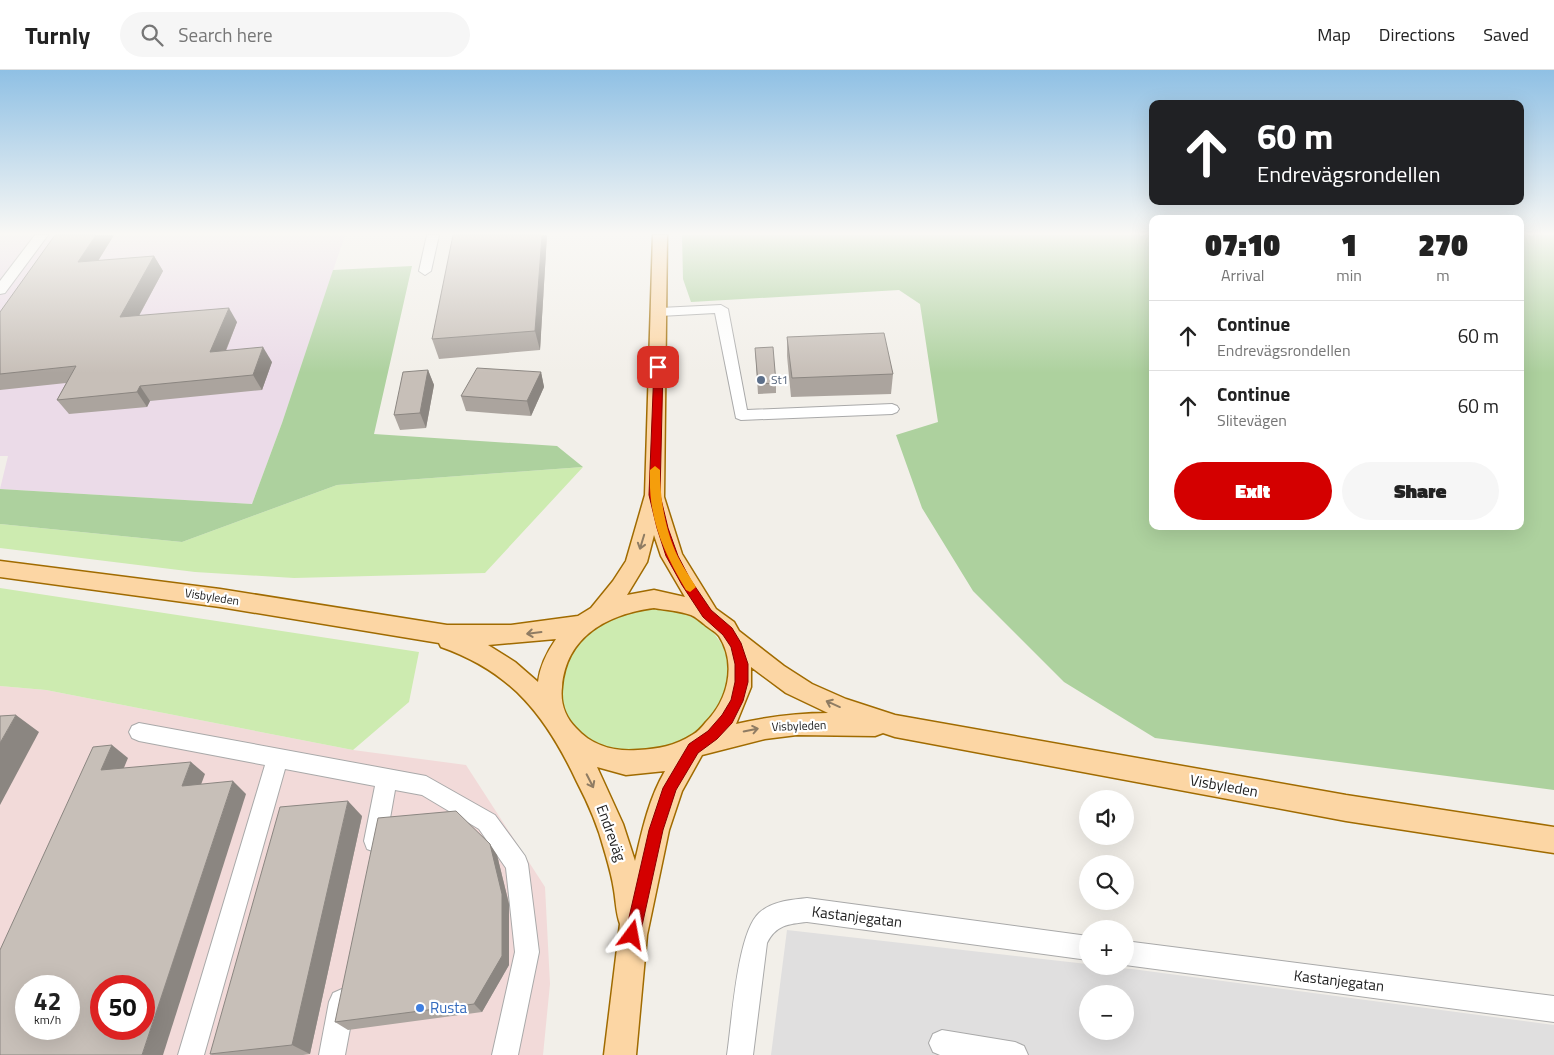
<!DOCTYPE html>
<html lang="en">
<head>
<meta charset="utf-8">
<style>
	body { margin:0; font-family:"Titillium Web",sans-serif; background:#f6f6f6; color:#222; height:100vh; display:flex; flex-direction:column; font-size:19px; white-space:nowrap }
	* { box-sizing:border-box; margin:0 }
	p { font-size:16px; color:#767676 }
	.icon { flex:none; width:28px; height:28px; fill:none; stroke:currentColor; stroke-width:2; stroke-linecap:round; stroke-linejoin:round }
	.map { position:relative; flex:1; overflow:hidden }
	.sheet { position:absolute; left:1149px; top:145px; width:375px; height:315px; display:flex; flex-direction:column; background:#fff; border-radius:10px; box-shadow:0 5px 20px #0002 }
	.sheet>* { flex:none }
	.banner { position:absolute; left:1149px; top:30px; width:375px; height:105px; border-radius:10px; box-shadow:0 5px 20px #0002; background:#202124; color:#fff; overflow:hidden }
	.fabs { position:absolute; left:1079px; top:720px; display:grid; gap:10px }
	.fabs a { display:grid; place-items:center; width:55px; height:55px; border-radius:50%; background:#fff; box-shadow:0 5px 20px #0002; font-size:25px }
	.speed { position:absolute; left:15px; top:905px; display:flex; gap:10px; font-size:25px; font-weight:700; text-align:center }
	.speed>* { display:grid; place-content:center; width:65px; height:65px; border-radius:50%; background:#fff; box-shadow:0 5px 20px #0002; line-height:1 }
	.speed small { font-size:12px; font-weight:400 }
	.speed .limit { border:8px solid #d22; background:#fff; color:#111 }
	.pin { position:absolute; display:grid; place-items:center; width:42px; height:42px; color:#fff; margin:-21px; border-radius:10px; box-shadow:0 2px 8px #0006 }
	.me { position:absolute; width:55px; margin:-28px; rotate:13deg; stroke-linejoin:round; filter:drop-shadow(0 0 4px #0008) }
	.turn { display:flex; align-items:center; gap:18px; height:105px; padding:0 25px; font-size:22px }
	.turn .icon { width:65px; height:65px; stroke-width:2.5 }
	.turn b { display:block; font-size:35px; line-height:42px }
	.eta { display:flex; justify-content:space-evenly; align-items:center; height:85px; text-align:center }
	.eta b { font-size:30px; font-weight:800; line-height:35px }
	.cta { display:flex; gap:10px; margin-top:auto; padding:10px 25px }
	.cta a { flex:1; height:58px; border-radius:30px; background:#d40000; color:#fff; font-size:20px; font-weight:800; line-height:58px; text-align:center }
	.cta a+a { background:#f6f6f6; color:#222 }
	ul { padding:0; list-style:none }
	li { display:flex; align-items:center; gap:15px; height:70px; padding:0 25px; border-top:1px solid #e0e0e0 }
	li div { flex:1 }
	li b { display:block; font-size:19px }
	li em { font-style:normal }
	header { display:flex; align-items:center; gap:30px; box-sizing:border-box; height:70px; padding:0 25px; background:#fff; border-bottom:1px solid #e0e0e0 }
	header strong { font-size:24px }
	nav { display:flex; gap:28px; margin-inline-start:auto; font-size:18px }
	.search { width:350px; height:45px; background:#f6f6f6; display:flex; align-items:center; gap:12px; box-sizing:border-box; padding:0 18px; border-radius:28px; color:#767676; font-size:19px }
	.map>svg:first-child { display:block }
</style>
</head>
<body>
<header>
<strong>Turnly</strong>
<div class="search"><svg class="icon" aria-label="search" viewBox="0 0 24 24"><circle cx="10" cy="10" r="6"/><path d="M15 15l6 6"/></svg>Search here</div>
<nav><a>Map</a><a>Directions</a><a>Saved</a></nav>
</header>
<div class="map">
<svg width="1554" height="985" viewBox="0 0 1554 985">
	<rect width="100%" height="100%" fill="#f2efe9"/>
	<path fill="#e0dfdf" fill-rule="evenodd" d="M787 860 1087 894 1088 896 1132 899 1554 955V985H771ZM1088 924H1125V961H1088Z"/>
	<path fill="#f2dad9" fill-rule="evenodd" d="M0 616 46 620 353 680 466 695 545 817 550 914 543 985H0ZM26 916H69V959H26ZM101 916H144V959H101Z"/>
	<path fill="#ebdbe8" d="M0 165H345L282 353 252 434 0 419 8 386H0Z"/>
	<g fill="#cdebb0">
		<path d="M583 397 485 503 294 508 195 502 0 478V454L182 472 337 415Z"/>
		<path d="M0 518 419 582 409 632 353 680 46 620 0 616Z"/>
		<path d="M655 539 683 543 699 551 713 562 723 576 728 592V618L716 644 694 665 665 680 611 681 584 668 566 647 558 622 571 579 599 553 636 540Z"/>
	</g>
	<g fill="#add19e">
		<path d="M682 165H1152V456H1520V165H1554V720L1155 668 1064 612 973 521 922 438 896 365 938 352 920 234 899 220 691 232 683 209Z"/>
		<path d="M412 196 374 364 557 376 583 397 337 415 182 472 0 454V419L252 434 282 353 333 200Z"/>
	</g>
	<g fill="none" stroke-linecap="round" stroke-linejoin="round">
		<defs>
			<g id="minor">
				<path d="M35 165H48L5 223 0 224V211Z"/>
				<path d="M427 165H439L431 201 425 205 419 201Z"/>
				<path d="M721 235 728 239 747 340 892 334 897 336 899 339 897 342 892 344 741 350 736 348 715 243 660 246 653 242 660 238Z"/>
				<path d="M139 653 426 706 495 745 525 786 528 794 539 882 518 985H492L515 882 506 798 479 759 422 725 395 720 386 771 383 779 375 782 367 779 364 771 375 716 285 699 204 985H178L265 695 139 671 132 668 129 662 132 656Z"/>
				<path d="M807 828 1088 866V890L807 852C788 854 776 855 767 873L753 985H727C732 952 737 863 759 843 772 831 791 830 807 828Z"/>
				<path d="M1125 871 1554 926V952L1125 895Z"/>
				<path d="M342 919 351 923 355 932 345 985H319L329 932 333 923Z"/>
				<path d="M942 960 1015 972 1024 976 1028 985H940L933 982 929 973 933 964Z"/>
			</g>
			<path id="major" d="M653 165H667L664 427 682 484 716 539 734 552 739 561 784 596 812 614 846 629 895 645 1346 725 1554 757V783L1346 751 895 667 883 663 875 666 797 665 765 669 702 685 682 721 669 760 647 865 636 985H604L620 854C616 843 616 832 614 820 612 806 608 793 604 779 598 756 588 733 577 712 546 646 512 602 441 577L439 573 220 537 0 507V491L220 519 447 555H511L578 546 591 538 613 511 626 491 645 425ZM654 465 661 486 685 527 654 520 627 525 647 492ZM654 538C666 540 680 541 691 545 696 547 700 551 704 554 708 558 715 561 719 566 737 594 728 630 706 652 702 657 698 662 692 665 675 676 658 679 638 680 615 682 592 676 576 658 565 647 560 632 562 617 566 566 608 544 654 538ZM556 569C547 582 540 596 538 612L515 592 488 575ZM751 597 786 623 828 643C796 643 767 647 736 654L751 617ZM597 697 626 705 665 701C649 728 642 761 635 791L623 754Z"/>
		</defs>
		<use href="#minor" stroke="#a9a9a9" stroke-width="2"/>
		<use href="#major" stroke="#a06b00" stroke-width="3"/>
		<use href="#minor" fill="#fff" fill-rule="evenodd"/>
		<use href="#major" fill="#fcd6a4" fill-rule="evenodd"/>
	</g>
	<g fill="#aba49e">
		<path d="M114 165 98 191 154 186 163 201 139 246 237 252 226 281 272 292 262 320 150 331 147 337 69 344 57 330 66 313 0 320V242Z"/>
		<path d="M547 165 540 280 439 289 432 269Z"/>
		<path d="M787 267 893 304 891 324 791 327 787 286Z"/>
		<path d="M755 278 776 313V323L758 324Z"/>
		<path d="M428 300 434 315 426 358 400 360 394 345Z"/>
		<path d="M541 302 544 317 531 346 466 341 461 326Z"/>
		<path d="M362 746 310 984 303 985H212L210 984Z"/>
		<path d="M497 785 509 834V895L482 942 348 960 335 952Z"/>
	</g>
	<g fill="#8b8681">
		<path d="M96 165H114L88 207 78 192Z"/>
		<path d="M542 165H547L540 280 535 261Z"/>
		<path d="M154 186 163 201 130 262 120 247Z"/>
		<path d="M229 238 237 252 219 297 210 282Z"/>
		<path d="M263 277 272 292 262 320 253 305Z"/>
		<path d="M428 300 434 315 426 358 420 343Z"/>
		<path d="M541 302 544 317 531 346 527 331Z"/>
		<path d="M140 316 150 331 147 337 137 322Z"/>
		<path d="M16 645 39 662 0 735V673Z"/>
		<path d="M112 675 128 688 118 712 101 700Z"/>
		<path d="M191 692 205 704 196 728 182 716Z"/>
		<path d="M233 711 246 724 163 985H142Z"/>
		<path d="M348 731 362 746 310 984 292 975Z"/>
		<path d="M490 774 497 785 509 834V895L482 942 474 934Z"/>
	</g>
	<g fill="#c7bfb8" stroke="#8b8681" fill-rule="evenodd">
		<path d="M55 165H96L78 192 154 186 120 247 229 238 210 282 263 277 253 305 140 316 137 322 57 330 76 296 0 304V242Z"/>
		<path d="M453 165H542L535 261 432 269Z"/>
		<path d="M884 263 893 304 792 308 787 267Z"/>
		<path d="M773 277 776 313 758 314 755 278Z"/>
		<path d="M477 298 541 302 527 331 461 326Z"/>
		<path d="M428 300 420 343 394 345 403 302Z"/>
		<path d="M16 645 0 673V646Z"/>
		<path d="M112 675 101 700 191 692 182 716 233 711 142 985H0V880L93 677ZM26 916H69V959H26ZM101 916H144V959H101Z"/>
		<path d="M348 731 292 975 210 984 280 737Z"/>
		<path d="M456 741 490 774 502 824V886L474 934 335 952 378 748Z"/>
	</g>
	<defs><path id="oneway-shaft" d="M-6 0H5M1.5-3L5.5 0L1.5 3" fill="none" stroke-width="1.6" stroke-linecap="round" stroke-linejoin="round" transform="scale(1.25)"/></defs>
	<g stroke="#8f7c63">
		<use href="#oneway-shaft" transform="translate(642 472) rotate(107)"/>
		<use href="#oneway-shaft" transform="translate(534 563) rotate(173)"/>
		<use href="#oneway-shaft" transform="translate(833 634) rotate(-156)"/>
		<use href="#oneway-shaft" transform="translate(751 660) rotate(-11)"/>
		<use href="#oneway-shaft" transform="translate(590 711) rotate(63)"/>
	</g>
	<linearGradient id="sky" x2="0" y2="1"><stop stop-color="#8fc0e4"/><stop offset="0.54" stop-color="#f9f8f5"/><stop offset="1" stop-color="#f9f8f5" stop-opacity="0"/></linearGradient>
	<rect width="1554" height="303" fill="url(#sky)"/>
	<path fill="#d40000" stroke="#8a0000" d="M658 294 663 297 660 425 668 458 678 486 690 509 711 540 732 558 741 573 748 594V612L743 631 732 653 717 669 698 683 676 720 663 760 640 865 638 871 632 873 627 871 625 865 649 760 663 718 689 674 708 661 722 645 731 630 735 612V594L731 577 723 565 703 547 682 515 666 486 657 458 649 425 654 297Z"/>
	<path fill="#f59e0b" d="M655 396 660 400C660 429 665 460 678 487 683 497 690 507 696 517L690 522 686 520C662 479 648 448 650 400Z"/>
	<circle fill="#5c6f8a" stroke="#fff" stroke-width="2" cx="761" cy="310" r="5"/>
	<circle fill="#3f7fe0" stroke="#fff" stroke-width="2" cx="420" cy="938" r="5"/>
	<g text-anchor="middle" stroke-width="4.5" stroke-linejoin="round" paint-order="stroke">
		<g font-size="12" fill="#4e5e75" stroke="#fff" text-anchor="start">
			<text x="771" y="314">St1</text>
		</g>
		<g font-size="12" fill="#222" stroke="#fff">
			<text transform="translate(212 527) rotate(9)" y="4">Visbyleden</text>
			<text transform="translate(799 656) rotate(-2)" y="4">Visbyleden</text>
		</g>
		<g font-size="15" fill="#222" stroke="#fff">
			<text transform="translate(1224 716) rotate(10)" y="5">Visbyleden</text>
			<text transform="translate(611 763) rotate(70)" y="5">Endreväg</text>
			<text transform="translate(857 847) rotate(7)" y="5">Kastanjegatan</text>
			<text transform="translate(1339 911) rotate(7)" y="5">Kastanjegatan</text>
		</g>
		<g font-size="15" fill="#366cbe" stroke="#fff" text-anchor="start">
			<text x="430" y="943">Rusta</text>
		</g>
	</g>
</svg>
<div class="fabs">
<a><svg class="icon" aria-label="sound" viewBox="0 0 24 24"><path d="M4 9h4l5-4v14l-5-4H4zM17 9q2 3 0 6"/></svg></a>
<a><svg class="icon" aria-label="search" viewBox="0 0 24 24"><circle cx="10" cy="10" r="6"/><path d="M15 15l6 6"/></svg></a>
<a>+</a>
<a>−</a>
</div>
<div class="speed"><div>42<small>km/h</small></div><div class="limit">50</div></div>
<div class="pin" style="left:658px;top:297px;background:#d93025"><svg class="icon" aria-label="arrive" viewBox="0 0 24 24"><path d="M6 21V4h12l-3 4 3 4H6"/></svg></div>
<svg class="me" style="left:632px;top:865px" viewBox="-20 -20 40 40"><path d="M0-17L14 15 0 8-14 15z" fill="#d40000" stroke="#fff" stroke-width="4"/></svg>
<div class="banner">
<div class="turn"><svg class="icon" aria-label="ahead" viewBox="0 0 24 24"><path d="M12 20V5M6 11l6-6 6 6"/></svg><div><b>60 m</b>Endrevägsrondellen</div></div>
</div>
<section class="sheet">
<div class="eta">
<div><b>07:10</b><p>Arrival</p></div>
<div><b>1</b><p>min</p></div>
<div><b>270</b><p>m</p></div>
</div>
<ul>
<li><svg class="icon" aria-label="ahead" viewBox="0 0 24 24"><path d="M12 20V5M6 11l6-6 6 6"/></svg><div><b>Continue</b><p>Endrevägsrondellen</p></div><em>60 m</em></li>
<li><svg class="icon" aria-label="ahead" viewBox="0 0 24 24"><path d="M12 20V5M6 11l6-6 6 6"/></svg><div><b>Continue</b><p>Slitevägen</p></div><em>60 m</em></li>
</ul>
<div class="cta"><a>Exit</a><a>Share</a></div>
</section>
</div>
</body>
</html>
